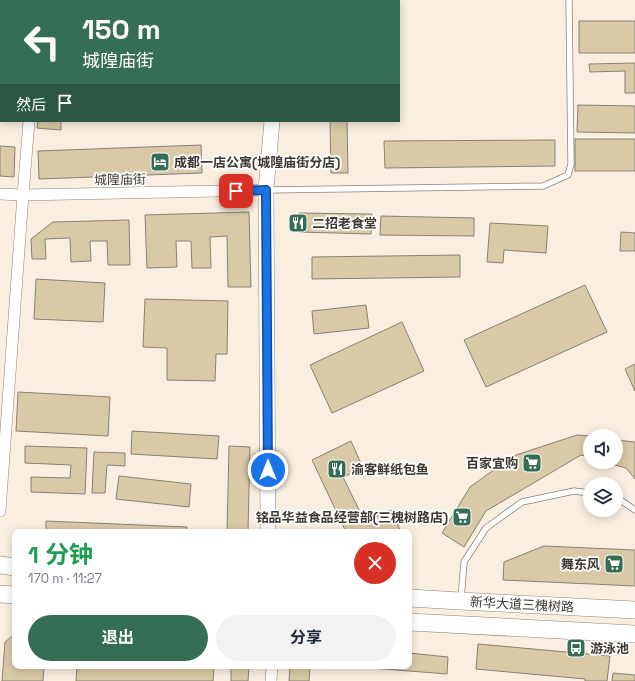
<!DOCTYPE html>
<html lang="zh">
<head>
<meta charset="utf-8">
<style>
	body { margin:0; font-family:"Space Grotesk","Noto Sans SC",sans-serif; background:#f2f2f3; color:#1f2937; height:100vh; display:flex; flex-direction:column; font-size:15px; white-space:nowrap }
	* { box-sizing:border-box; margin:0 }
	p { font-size:13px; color:#747a83 }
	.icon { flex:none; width:22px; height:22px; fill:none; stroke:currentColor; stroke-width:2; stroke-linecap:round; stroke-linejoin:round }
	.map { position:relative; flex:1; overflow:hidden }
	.sheet { position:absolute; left:12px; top:529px; width:400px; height:140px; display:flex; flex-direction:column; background:#fff; border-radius:8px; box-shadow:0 2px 10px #0003 }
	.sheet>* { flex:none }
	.top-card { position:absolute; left:0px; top:0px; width:400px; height:122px; box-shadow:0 2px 10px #0003; background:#366d55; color:#fff; overflow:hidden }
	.fabs { position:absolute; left:583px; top:429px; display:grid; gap:8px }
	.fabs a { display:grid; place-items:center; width:40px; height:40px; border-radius:50%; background:#fff; box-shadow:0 2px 10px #0003; font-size:20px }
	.pin { position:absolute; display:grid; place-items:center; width:34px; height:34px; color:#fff; margin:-17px; border-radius:8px; box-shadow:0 2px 6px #0006 }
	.me { position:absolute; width:44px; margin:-22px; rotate:0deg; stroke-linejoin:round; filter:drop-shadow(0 0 3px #0008) }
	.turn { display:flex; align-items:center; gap:14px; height:84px; padding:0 16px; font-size:18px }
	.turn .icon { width:52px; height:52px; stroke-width:2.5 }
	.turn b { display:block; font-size:28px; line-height:34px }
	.then { display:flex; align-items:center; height:38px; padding:0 16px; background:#0003; gap:8px; font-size:15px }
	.round { display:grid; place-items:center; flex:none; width:42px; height:42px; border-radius:21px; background:#f2f2f3 }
	.summary { display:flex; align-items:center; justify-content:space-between; height:68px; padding:0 16px }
	h1 { font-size:24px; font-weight:700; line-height:30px; color:#1e9e55 }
	.button { display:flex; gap:8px; margin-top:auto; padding:8px 16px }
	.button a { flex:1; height:46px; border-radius:24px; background:#366d55; color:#fff; font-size:16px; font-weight:700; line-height:46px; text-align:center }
	.button a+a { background:#f2f2f3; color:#1f2937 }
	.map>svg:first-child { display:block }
</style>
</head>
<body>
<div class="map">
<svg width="635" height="681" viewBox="0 0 635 681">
	<rect width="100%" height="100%" fill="#faeee1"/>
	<g fill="#d9c9a7" stroke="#878173">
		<path d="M0 0 19 1H1V115H0Z"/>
		<rect x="47" y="0" width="24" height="1"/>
		<rect x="136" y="0" width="33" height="1"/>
		<rect x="579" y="21" width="56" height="32"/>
		<path d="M635 63V93H625V71L590 72 589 64Z"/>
		<path d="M578 105 635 106V133L577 132Z"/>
		<path d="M38 121H61V130L37 128Z"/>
		<path d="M330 121H347L348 173H331Z"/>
		<rect x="575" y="139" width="60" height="32"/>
		<path d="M555 140V166L385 168 384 141Z"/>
		<path d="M201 145 202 173 39 179 38 151Z"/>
		<path d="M0 146 15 147 14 177 0 176Z"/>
		<path d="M249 212 251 287H228L227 236 210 237 211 268H192L191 241H176L177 267 147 268 145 215Z"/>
		<path d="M299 213 372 214 371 234 299 232Z"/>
		<path d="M381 216 474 218V236L380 235Z"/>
		<path d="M129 220 130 265H108L107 241H90L91 261 71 262 70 238 45 239 46 259H32L31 239 53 222Z"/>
		<path d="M490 223 548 226 546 253 504 250 503 263 487 262Z"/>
		<path d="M621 232 635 233V251H620Z"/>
		<path d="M460 255V277L312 279V257Z"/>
		<path d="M36 279 105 283 103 322 34 319Z"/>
		<path d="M585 285 607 332 486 387 464 340Z"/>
		<path d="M145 299 228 301 227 354H216L215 381 167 380V348L143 347Z"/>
		<path d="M366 305 369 328 314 334 312 311Z"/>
		<path d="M402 322 424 371 332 413 310 365Z"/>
		<path d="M635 364V391L625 369Z"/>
		<path d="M18 392 110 397 108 436 16 431Z"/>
		<path d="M132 431 219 436 217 459 131 454Z"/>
		<path d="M577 435 590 436V457L581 455 486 511 464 547 442 533 470 487 513 456Z"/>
		<path d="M616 440 635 442V479L626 468 605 462H616Z"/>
		<path d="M351 441 363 468 343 477 365 522 391 510 401 532H346L312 460Z"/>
		<path d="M25 446 87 448 85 494 31 492V477L70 478 71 465 25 463Z"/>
		<path d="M229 446 250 447 248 532H227Z"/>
		<path d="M94 452 125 453V466L107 465 105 493H92Z"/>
		<path d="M119 476 191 484 189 507 116 499Z"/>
		<path d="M46 521 187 527V532H46Z"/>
		<path d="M544 546 635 550V586L503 580 504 562Z"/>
		<path d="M15 634V666H44L43 681H2L5 642Z"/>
		<path d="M478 644 610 656 607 681H585V679L476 669Z"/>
		<path d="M409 653 448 657 447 674 346 666H409Z"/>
		<path d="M77 666H214L213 681H76Z"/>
		<path d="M231 666H249L248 681H231Z"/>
		<path d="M290 666H310L309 681H289Z"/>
		<path d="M613 673 635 675V681H612Z"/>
	</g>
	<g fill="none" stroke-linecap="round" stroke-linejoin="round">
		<defs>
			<g id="lane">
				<path d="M267 190 543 186 568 175 571 164 569 0"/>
				<path d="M616 497 635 510"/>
				<path d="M461 599 464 562 486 528 522 502 574 491 590 493"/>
			</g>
			<g id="street">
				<path d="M40 1V0"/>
				<path d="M0 194 23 195 266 190"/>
				<path d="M0 511 23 195 29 121"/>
				<path d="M271 681 272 666"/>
			</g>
			<g id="secondary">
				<path d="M283 1V0"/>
				<path d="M268 532 266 190 272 121"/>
			</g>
			<g id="primary">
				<path d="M0 565 15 567"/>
				<path d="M0 594 15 595"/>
				<path d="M409 598 460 601 635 610"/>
				<path d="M409 622 635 634"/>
			</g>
		</defs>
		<use href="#lane" stroke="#8e8378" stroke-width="7"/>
		<use href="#street" stroke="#8e8378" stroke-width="12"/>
		<use href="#secondary" stroke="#8e8378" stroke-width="16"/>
		<use href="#primary" stroke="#8e8378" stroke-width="18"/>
		<use href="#lane" stroke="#fff" stroke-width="5.5"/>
		<use href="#street" stroke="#fff" stroke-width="11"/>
		<use href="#secondary" stroke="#fff" stroke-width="15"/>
		<use href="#primary" stroke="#fff" stroke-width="17"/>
	</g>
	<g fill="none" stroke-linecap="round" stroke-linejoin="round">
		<defs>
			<path id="route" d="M236 191 266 190 268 470"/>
		</defs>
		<use href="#route" stroke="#114b97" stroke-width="10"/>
		<use href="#route" stroke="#1a73e8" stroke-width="7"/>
	</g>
	<defs>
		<symbol id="hotel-square" viewBox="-11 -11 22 22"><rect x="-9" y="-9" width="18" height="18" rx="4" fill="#366d55" stroke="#fdfdfd"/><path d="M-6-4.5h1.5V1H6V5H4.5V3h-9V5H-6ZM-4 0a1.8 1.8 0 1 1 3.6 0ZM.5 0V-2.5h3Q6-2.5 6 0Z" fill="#fff"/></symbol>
		<symbol id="restaurant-square" viewBox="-11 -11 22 22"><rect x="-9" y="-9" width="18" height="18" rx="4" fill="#366d55" stroke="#fdfdfd"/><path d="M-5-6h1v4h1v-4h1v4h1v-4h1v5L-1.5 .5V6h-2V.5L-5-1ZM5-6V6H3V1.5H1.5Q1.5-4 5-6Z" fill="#fff"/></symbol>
		<symbol id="supermarket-square" viewBox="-11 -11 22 22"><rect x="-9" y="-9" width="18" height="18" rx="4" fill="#366d55" stroke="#fdfdfd"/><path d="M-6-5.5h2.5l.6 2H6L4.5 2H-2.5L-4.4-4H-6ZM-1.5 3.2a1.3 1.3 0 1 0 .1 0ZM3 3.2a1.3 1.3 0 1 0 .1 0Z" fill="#fff"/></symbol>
		<symbol id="bus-square" viewBox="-11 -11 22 22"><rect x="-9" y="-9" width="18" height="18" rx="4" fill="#366d55" stroke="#fdfdfd"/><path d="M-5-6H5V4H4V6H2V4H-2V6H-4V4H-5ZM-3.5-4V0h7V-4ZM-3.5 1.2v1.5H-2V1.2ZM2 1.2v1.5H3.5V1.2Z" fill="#fff"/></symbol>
	</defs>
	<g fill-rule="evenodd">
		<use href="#hotel-square" x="149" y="151" width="22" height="22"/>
		<use href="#restaurant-square" x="287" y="212" width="22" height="22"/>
		<use href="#supermarket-square" x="521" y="452" width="22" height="22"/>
		<use href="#restaurant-square" x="326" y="458" width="22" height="22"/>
		<use href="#supermarket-square" x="451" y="506" width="22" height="22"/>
		<use href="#supermarket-square" x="603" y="553" width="22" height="22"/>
		<use href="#bus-square" x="565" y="637" width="22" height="22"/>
	</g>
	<g text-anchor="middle" stroke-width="3.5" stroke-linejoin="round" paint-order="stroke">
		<g font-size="13" font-weight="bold" fill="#3d3833" stroke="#fdfdfd" text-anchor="start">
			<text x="174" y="167">成都一店公寓(城隍庙街分店)</text>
			<text x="312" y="228">二招老食堂</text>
			<text x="518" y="468" text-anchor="end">百家宜购</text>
			<text x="351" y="474">渝客鲜纸包鱼</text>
			<text x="448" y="522" text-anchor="end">铭品华益食品经营部(三槐树路店)</text>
			<text x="600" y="569" text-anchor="end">舞东风</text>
			<text x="590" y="653">游泳池</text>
		</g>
		<g font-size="13" fill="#3d3833" stroke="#fdfdfd">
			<text transform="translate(120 179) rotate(-1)" y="5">城隍庙街</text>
			<text transform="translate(522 604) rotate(3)" y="5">新华大道三槐树路</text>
		</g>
	</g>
</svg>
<div class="fabs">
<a><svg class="icon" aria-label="sound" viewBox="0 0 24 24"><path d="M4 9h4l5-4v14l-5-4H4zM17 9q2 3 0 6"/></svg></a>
<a><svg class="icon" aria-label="layers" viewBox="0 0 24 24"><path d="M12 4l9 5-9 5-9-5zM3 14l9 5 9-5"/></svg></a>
</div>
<div class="pin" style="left:236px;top:191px;background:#d93025"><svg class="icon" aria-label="arrive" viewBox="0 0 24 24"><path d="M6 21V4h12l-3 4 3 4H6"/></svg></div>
<svg class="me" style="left:268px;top:470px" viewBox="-20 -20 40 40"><circle r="17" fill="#1a73e8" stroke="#fff" stroke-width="3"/><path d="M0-11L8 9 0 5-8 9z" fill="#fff"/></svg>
<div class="top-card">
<div class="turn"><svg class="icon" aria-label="left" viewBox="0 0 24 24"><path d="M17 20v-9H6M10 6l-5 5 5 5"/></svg><div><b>150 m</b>城隍庙街</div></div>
<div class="then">然后<svg class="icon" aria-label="arrive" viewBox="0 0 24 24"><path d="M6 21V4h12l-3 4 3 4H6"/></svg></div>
</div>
<section class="sheet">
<div class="summary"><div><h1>1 分钟</h1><p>170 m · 11:27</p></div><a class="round" style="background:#d93025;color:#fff"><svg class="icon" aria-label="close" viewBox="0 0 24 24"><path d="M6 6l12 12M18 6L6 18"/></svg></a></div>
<div class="button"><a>退出</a><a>分享</a></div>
</section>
</div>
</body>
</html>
